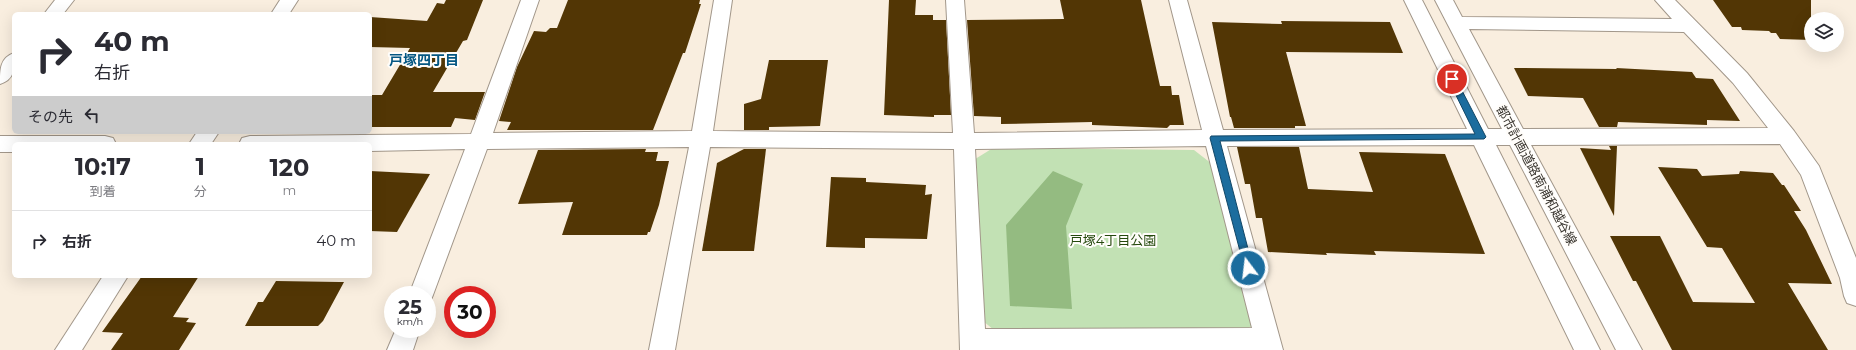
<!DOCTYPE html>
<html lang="ja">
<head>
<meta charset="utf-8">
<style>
	body { margin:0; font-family:Montserrat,"Noto Sans JP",sans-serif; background:#f2f2f3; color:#2b2b33; height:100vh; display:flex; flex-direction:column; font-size:15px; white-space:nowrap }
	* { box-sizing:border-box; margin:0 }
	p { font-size:13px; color:#7c7c81 }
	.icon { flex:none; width:22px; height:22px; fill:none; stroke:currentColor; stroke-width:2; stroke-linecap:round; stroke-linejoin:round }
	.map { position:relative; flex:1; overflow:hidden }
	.details { position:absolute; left:12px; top:142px; width:360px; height:136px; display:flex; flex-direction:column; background:#fff; border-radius:6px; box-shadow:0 4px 16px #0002 }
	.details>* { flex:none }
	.banner { position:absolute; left:12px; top:12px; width:360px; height:122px; border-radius:6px; box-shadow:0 4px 16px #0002; background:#fff; color:#2b2b33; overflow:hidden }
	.fabs { position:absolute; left:1804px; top:12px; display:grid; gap:8px }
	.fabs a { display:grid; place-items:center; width:40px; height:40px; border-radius:50%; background:#fff; box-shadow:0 4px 16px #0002; font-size:20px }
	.speed { position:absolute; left:384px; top:286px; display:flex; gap:8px; font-size:20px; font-weight:700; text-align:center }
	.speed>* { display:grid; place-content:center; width:52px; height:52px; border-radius:50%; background:#fff; box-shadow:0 4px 16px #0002; line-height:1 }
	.speed small { font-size:10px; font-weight:400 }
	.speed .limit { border:6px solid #d22; background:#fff; color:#111 }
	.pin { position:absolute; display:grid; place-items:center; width:34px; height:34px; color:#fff; margin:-17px; border:2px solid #fff; border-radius:50%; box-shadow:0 1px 4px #0007 }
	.me { position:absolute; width:44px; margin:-22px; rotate:345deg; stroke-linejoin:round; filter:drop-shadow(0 0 3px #0008) }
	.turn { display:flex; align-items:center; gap:14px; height:84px; padding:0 16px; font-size:18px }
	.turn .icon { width:52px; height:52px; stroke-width:2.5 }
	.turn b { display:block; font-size:28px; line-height:34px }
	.then { display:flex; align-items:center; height:38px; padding:0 16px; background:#0003; gap:8px; font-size:15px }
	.eta { display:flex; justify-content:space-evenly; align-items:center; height:68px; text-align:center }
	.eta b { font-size:24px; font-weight:700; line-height:28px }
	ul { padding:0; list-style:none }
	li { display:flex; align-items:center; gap:12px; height:60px; padding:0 16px; border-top:1px solid #e1e1e2 }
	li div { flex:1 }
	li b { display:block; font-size:15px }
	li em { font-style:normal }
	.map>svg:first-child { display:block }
</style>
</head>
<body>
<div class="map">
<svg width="1856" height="350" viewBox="0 0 1856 350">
	<rect width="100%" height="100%" fill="#f9eedf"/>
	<path fill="#c2e1b4" d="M993 148 1194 150 1212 164 1254 324 1244 332 994 330 983 321 972 161Z"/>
	<path fill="#94bb81" d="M1053 171 1083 184 1066 226 1072 309 1010 306 1006 225Z"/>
	<g fill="#523605">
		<path d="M446 0H483L467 40 463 41 433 92H485L475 120 455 118 451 127H370V95H382L410 48 370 47V17L427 21 437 3 444 4Z"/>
		<path d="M568 0H700L699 4H701L685 53H683L653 130H507L511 122 499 121 517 67 534 31 546 32 550 28H557Z"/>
		<path d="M889 0H916L915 15H933V20H946L951 115H934V117L884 115Z"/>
		<path d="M1060 0H1141L1160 86H1171L1172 95H1179L1184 125H1170L1167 128 1092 125V122L1001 124V117L974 116 967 20 1064 19Z"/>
		<path d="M1713 0H1811V40L1780 39 1776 33H1771L1769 31 1742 30 1741 27H1732Z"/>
		<path d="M1281 21 1390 22 1403 53 1286 52 1306 126H1295V128H1234L1231 117H1230L1212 22 1282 24Z"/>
		<path d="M769 60H828L820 126 769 127V130H744V104L761 99Z"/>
		<path d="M1514 68 1617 69 1616 68 1692 72 1696 78 1713 79 1740 121 1707 120V125L1618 122 1617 127H1599L1583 98 1528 96Z"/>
		<path d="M1609 146H1617L1614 216 1580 148 1611 150Z"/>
		<path d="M1237 147H1299L1308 189 1373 192 1359 152 1445 154 1485 254 1374 251 1376 255 1326 253 1327 255 1268 252 1262 218H1256L1250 184H1245Z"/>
		<path d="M646 149 645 152H658L656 161H669L659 205 650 232H648L647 235H562L573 202 518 204 538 150Z"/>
		<path d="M744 149H766L754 251H702L717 163Z"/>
		<path d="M1658 167 1697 169 1702 176 1739 174 1740 171 1773 173 1782 185H1784L1801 211H1794L1806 230 1832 284 1788 283 1828 350H1672L1636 281H1633L1610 236H1660L1693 302 1755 303 1722 248 1707 247Z"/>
		<path d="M370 171 430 174 397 232 370 231Z"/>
		<path d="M831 177 866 178V182L926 185 925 195 932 194 927 239 865 238V248L826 247Z"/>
		<path d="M142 276H199L173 317 189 318 186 322 196 323 179 350H111L123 333 102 332Z"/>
		<path d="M276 281 339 282H344L323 321 318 326H245L258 302H263Z"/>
	</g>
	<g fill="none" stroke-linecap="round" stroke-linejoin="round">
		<defs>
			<g id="minor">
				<path d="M55 0H74L63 14H44Z"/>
				<path d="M280 0H298L289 14H271Z"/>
				<path d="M521 0H539L493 133 692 131 714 0H732L713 131 953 133 946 0H964L974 133 1202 130 1169 0H1187L1223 130 1467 129 1404 0H1422L1488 129H1502L1435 0H1453L1462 17 1672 19 1655 0H1675L1747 73 1794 131 1819 166 1856 258V306L1847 303 1844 296 1840 278 1801 175 1780 144 1531 145 1642 350H1616L1510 145H1496L1600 350H1574L1474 145 1227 146 1283 350H960L954 149 710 147 675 350H649L689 147 487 149 433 295 430 302 427 303V295H409L465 149 370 151V144H239L242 138 250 136 471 134ZM1469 29 1684 32 1733 83 1768 128 1523 129ZM1206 146 1252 328 985 329 975 149Z"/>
				<path d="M14 53C14 67 16 79 0 84 0 69 0 58 14 53Z"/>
				<path d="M197 132H219L211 144H189Z"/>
				<path d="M0 136H105L113 138 116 144H14V152H0Z"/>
				<path d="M103 276H128L82 350H55Z"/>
				<path d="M396 329H420L413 350H387Z"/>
			</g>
		</defs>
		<use href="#minor" stroke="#a2978a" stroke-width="2"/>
		<use href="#minor" fill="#fff" fill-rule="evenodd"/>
	</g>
	<path fill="#1c6d9e" stroke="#124767" d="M1452 76 1456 79 1486 137 1484 139 1220 141 1253 268 1251 270H1245L1210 138 1211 136 1475 134 1448 79Z"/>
	<g text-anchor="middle" stroke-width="4" stroke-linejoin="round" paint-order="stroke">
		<g font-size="13" fill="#39352f" stroke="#fffdfa">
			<text transform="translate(1537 175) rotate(62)" y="5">都市計画道路南浦和越谷線</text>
		</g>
		<g font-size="13" fill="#25490d" stroke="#fffdfa">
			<text x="1113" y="245">戸塚4丁目公園</text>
		</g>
		<g font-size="14" font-weight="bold" fill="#055783" stroke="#fffdfa">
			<text x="424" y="65">戸塚四丁目</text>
		</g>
	</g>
</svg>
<div class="fabs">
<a><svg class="icon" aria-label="layers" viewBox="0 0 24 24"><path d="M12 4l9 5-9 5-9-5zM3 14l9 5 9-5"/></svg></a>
</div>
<div class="speed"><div>25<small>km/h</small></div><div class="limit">30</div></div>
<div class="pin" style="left:1452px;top:79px;background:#d93025"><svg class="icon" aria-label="arrive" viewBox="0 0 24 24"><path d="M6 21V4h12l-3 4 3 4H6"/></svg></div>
<svg class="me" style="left:1248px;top:268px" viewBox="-20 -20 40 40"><circle r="17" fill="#1c6d9e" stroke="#fff" stroke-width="3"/><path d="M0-11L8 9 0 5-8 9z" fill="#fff"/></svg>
<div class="banner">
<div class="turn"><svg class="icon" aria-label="right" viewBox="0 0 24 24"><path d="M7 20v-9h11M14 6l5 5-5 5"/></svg><div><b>40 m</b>右折</div></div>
<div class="then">その先<svg class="icon" aria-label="left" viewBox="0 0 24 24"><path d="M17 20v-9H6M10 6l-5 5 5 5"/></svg></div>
</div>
<section class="details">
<div class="eta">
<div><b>10:17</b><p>到着</p></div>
<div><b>1</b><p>分</p></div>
<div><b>120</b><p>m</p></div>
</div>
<ul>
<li><svg class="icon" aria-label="right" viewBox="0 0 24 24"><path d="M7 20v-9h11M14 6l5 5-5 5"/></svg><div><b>右折</b></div><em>40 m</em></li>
</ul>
</section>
</div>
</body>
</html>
